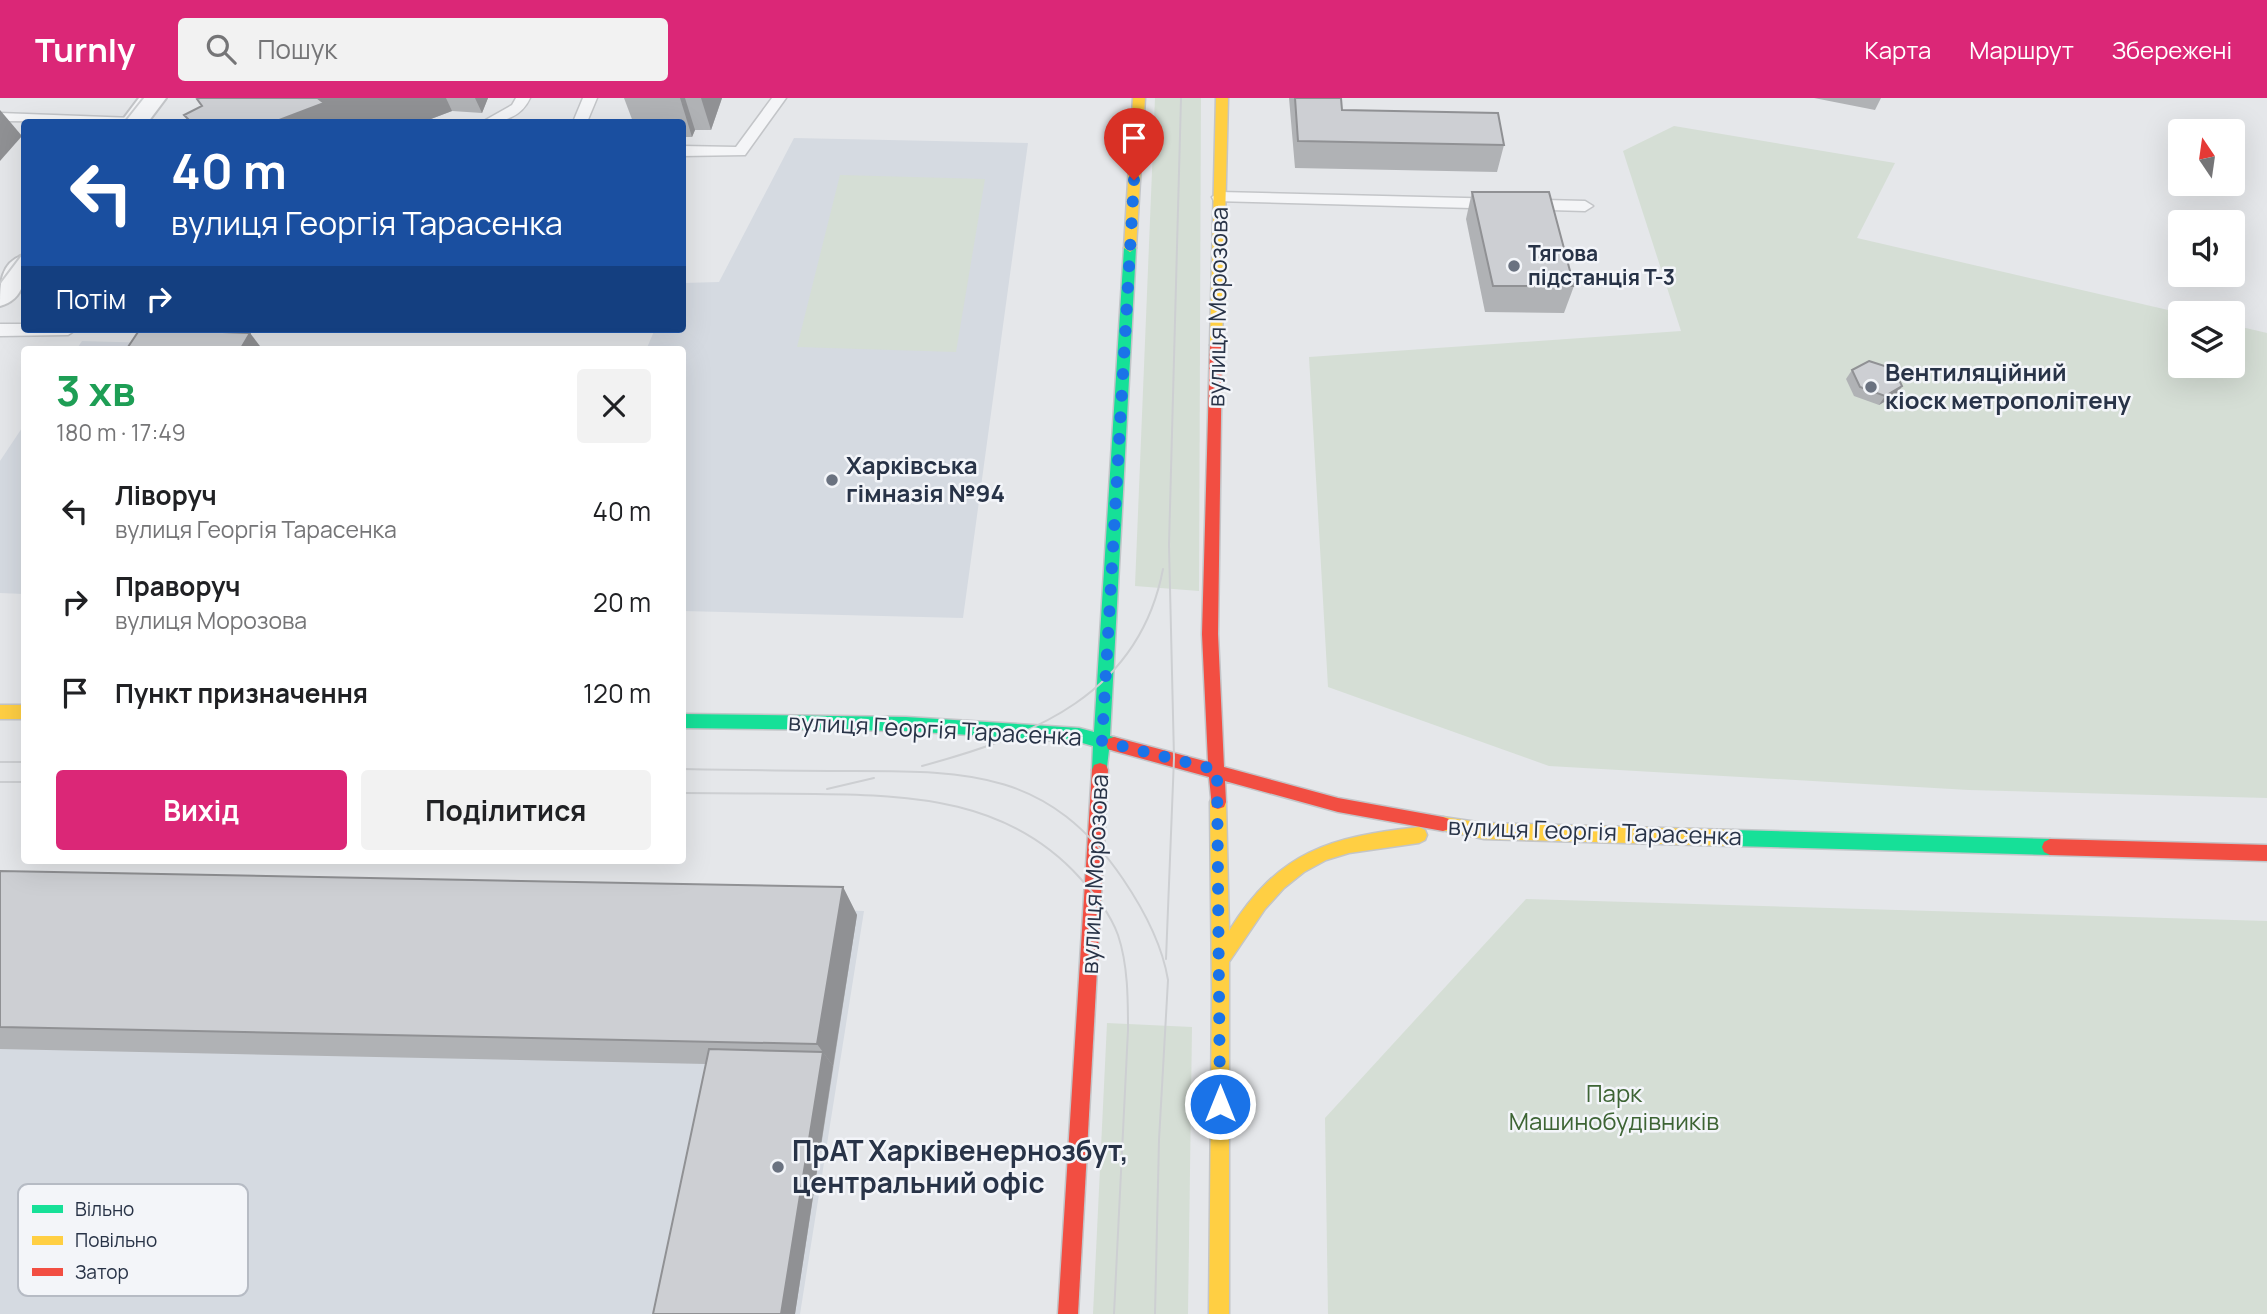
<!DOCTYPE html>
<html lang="uk">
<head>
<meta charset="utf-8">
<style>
	body { margin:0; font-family:Manrope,sans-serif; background:#f2f2f2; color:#202124; height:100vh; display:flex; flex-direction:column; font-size:26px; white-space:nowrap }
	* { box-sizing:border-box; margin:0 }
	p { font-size:23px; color:#757577 }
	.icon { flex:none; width:38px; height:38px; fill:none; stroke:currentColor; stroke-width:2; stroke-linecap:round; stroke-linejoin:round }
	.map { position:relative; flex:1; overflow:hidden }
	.drawer { position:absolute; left:21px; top:248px; width:665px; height:518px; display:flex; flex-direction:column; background:#fff; border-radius:7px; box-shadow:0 7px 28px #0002 }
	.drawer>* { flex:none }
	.banner { position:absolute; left:21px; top:21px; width:665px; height:214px; border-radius:7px; box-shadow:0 7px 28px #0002; background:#1a4fa0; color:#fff; overflow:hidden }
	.needle { width:46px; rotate:347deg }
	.buttons { position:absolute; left:2168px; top:21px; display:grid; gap:14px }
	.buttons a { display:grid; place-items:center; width:77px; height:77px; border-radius:7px; background:#fff; box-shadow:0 7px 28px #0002; font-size:35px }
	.pin { position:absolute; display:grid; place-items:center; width:60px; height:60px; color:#fff; margin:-72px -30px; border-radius:50% 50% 50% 0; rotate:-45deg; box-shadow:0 0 7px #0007 }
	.pin .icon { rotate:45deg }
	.me { position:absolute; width:77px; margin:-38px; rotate:0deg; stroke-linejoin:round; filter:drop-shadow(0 0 5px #0008) }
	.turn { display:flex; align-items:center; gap:24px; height:147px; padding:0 35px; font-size:32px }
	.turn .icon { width:91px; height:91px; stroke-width:2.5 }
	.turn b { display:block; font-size:49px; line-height:60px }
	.then { display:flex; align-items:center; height:66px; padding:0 35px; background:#0003; gap:14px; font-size:26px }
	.round { display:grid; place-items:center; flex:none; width:74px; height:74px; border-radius:7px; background:#f2f2f2 }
	.overview { display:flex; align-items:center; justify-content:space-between; height:119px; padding:0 35px }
	h1 { font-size:42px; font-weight:700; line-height:52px; color:#1e9e55 }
	.button { display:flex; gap:14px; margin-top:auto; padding:14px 35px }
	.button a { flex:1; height:80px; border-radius:7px; background:#db2777; color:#fff; font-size:28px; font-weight:700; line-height:80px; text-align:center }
	.button a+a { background:#f2f2f2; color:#202124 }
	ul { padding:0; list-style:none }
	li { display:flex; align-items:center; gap:21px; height:91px; padding:0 35px }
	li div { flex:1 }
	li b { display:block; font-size:26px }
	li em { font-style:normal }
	header { display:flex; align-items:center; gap:42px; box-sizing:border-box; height:98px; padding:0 35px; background:#db2777; color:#fff }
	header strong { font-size:33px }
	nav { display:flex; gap:38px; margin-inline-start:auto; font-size:24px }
	.search { width:490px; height:63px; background:#f2f2f2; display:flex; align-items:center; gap:18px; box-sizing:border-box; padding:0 24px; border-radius:7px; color:#757577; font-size:26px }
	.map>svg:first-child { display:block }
</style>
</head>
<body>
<header>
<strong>Turnly</strong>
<div class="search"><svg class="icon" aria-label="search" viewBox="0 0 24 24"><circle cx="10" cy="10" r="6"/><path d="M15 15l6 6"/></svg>Пошук</div>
<nav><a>Карта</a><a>Маршрут</a><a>Збережені</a></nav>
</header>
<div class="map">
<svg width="2267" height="1216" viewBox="0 0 2267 1216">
	<rect width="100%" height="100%" fill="#e5e7ea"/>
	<g fill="#d5dae1">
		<path d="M794 40 1028 45 963 520 683 513 682 252H646L655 231H682L683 185 719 184Z"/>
		<path d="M82 243 407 252H76Z"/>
		<path d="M24 327V496L0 495V363Z"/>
		<path d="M0 785 864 813 800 1216H0Z"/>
	</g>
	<g fill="#d5ded5">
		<path d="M1155 0H1201L1199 493 1135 488Z"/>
		<path d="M1674 28 1895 65 1857 140 2181 215 2180 268H2233V227L2267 235V700L1969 692 1549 668 1328 589 1309 259 1681 233 1623 53Z"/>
		<path d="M840 77 985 81 956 254 797 249Z"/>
		<path d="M1526 801 2267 823V1216H1328L1325 1020Z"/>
		<path d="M1107 925 1192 929 1188 1216H1093Z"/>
	</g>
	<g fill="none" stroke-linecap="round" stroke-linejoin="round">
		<defs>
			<g id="lane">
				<path d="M516 0H530C521 20 503 24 482 24L512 7Z"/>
				<path d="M583 0H597L587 24H573Z"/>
				<path d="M772 0H786L745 57 682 58V48L736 49Z"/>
				<path d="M0 15 134 20 141 24 0 23Z"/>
				<path d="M1220 94 1585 103 1593 108 1585 113 1214 103 1212 99Z"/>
				<path d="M0 226H24V231H77L68 237 0 238Z"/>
			</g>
			<g id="street">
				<path d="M139 0H166L148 24H121Z"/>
				<path d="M24 157C26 179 25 201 0 208 0 186 0 164 24 157Z"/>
			</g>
			<g id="fast">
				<path d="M1130 146 1136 150 1110 638 1120 641 1122 646 1120 651 1109 652 1106 677 1100 679 1094 677 1092 672 1093 648 1079 644 906 633 682 630V616L906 619 1079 630 1094 634 1124 150Z"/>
				<path d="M1733 732 2050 741 2056 744 2058 749 2056 754 2050 757 1733 748 1727 745 1725 740 1727 735Z"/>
			</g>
			<g id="slow">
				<path d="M1133 0H1145L1136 150 1130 154 1124 150Z"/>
				<path d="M1216 0H1228L1222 247 1216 252 1210 247Z"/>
				<rect x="0" y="607" width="24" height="14"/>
				<path d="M1218 697 1224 699 1226 704 1229 833C1279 753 1329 739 1419 729L1425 732 1427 737 1425 742 1419 745 1349 755 1326 762 1304 774 1284 790 1265 811 1229 864V1216H1209L1212 893 1210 704 1212 699Z"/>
				<path d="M1443 719 1484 725 1733 732 1739 735 1741 740 1739 745 1733 748 1484 741 1437 731 1435 726 1437 721Z"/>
			</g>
			<g id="jam">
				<path d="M1216 242 1222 247 1218 536 1224 669 1338 700 1443 719 1449 721 1451 726 1449 731 1443 733 1338 714 1225 683 1226 704 1224 709 1218 711 1212 709 1209 679 1114 653 1108 651 1106 646 1108 641 1114 639 1208 664 1202 536 1210 247Z"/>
				<path d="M1100 665 1106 667 1108 672 1078 1216H1058L1092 672 1094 667Z"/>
				<path d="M2050 741 2267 747V763L2050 757 2044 754 2042 749 2044 744Z"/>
			</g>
		</defs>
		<use href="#lane" stroke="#c3c5c8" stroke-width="3"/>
		<use href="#street" stroke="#c3c5c8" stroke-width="4"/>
		<use href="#fast" stroke="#c3c5c8" stroke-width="3"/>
		<use href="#slow" stroke="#c3c5c8" stroke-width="3"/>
		<use href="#jam" stroke="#c3c5c8" stroke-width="3"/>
		<use href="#lane" fill="#f4f5f7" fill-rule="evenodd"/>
		<use href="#street" fill="#f4f5f7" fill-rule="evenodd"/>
		<use href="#fast" fill="#16e098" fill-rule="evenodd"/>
		<use href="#slow" fill="#ffcf43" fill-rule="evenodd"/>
		<use href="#jam" fill="#f24e42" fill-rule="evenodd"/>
		<g stroke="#cdcfd2" stroke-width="2">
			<path d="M124 24 143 0"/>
			<path d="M0 185 24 153"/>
			<path d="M0 664H24"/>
			<path d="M922 668C1033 638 1139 597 1163 471"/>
			<path d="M682 671C737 672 792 673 847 673 967 673 1048 671 1123 781 1144 812 1162 845 1168 882L1159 1042 1155 1216"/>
			<path d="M0 684H24"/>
			<path d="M827 691 874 680"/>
			<path d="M682 695C726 695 771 696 815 696 913 697 1009 701 1080 780 1095 797 1110 815 1118 837 1128 867 1128 901 1128 932L1114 1216"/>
			<path d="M1166 861 1174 660 1169 447 1181 0"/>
		</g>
	</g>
	<g fill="#b0b2b5">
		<path d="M200 0H488L482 15 452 13 423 24H189L184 17 202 8Z"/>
		<path d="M624 0H722L711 32H695L692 39H682V24H633Z"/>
		<path d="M1289 0H1341L1342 12 1504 47 1497 74 1295 70Z"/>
		<path d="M1814 0H1881L1875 12Z"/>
		<path d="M1472 94 1574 188 1564 215 1485 214 1466 121Z"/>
		<path d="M1852 272 1902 288 1896 297 1879 307 1854 298 1846 281Z"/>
		<path d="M0 773 843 789 857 817 795 1216H653L706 966 0 951Z"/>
	</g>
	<g fill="#909194">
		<path d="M322 0H446L452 13 423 24H274Z"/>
		<path d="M475 0H488L482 15Z"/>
		<path d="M680 0H685L695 32 692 39Z"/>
		<path d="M701 0H722L711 32Z"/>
		<path d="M0 12 22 38 0 63Z"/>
		<path d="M250 235 263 252H240Z"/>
		<path d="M1902 288 1896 297 1879 307 1885 298Z"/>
		<path d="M843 789 857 817 833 968 817 946Z"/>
		<path d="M823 954 833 968 795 1216H781Z"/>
	</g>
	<g fill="#cdcfd3" stroke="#909194" stroke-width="2">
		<path d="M200 0H322L319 1 324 5 274 24H269L265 22 260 24H191L184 17 202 8 197 1Z"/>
		<path d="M1295 0H1341L1342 12 1498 15 1504 47 1298 43Z"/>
		<path d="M1472 94H1549L1574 188H1493Z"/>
		<path d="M140 231 250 235 240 252H126Z"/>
		<path d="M1869 263 1894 271 1902 288 1885 298 1860 289 1852 272Z"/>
		<path d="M0 773 843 789 817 946 0 929Z"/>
		<path d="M709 951 823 954 781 1216H653Z"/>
	</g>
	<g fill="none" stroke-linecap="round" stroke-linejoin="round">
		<path stroke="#1a73e8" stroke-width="12" stroke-dasharray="0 21.6" d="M1134 82 1102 643 1217 672 1220 1006"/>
	</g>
	<g fill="#6a7280" stroke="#f3f5f9" stroke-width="2.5">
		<circle cx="1514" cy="168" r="7"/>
		<circle cx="1871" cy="289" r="7"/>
		<circle cx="832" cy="382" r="7"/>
		<circle cx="778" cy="1069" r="7"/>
	</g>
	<g text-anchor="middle" stroke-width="5" stroke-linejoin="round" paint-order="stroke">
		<g font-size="21" font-weight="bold" fill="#283347" stroke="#f3f5f9" text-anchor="start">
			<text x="1528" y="163">Тягова<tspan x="1528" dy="24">підстанція Т-3</tspan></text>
		</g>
		<g font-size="24" fill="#283347" stroke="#f3f5f9">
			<text transform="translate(1218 209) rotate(-89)" y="8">вулиця Морозова</text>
			<text transform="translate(935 632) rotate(3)" y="8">вулиця Георгія Тарасенка</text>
			<text transform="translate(1595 734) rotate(2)" y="8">вулиця Георгія Тарасенка</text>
			<text transform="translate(1095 776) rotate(-87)" y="8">вулиця Морозова</text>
		</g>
		<g font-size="24" font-weight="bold" fill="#283347" stroke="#f3f5f9" text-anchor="start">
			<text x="1885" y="283">Вентиляційний<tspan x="1885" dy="28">кіоск метрополітену</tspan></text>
			<text x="846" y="376">Харківська<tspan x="846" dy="28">гімназія №94</tspan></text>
		</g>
		<g font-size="24" fill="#3d6434" stroke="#f3f5f9">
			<text x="1614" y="1004">Парк<tspan x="1614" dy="28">Машинобудівників</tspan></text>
		</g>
		<g font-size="28" font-weight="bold" fill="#283347" stroke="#f3f5f9" text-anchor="start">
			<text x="792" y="1063">ПрАТ Харківенернозбут,<tspan x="792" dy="32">центральний офіс</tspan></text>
		</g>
	</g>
	<rect x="18" y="1086" width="230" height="112" rx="10" fill="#f3f5f9" stroke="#b6bbc4" stroke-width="2"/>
	<rect x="32" y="1107" width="31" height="8" fill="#16e098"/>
	<rect x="32" y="1138" width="31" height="9" fill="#ffcf43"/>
	<rect x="32" y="1170" width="31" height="8" fill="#f24e42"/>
	<g font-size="19" fill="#283347">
		<text x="75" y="1118">Вільно</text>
		<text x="75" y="1149">Повільно</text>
		<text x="75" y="1181">Затор</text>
	</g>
</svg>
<div class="buttons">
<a><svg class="needle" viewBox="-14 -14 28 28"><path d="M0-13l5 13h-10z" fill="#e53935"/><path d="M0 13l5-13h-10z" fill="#757577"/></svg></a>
<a><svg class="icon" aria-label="sound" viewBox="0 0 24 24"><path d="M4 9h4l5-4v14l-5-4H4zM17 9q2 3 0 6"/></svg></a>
<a><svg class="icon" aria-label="layers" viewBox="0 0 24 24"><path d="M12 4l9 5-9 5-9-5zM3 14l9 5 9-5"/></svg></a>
</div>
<div class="pin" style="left:1134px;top:82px;background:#d93025"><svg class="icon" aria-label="arrive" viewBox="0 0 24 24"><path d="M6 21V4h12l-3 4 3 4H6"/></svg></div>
<svg class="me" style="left:1220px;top:1006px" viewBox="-20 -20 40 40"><circle r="17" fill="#1a73e8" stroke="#fff" stroke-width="3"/><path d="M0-11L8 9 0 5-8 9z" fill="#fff"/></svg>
<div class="banner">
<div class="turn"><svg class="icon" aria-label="left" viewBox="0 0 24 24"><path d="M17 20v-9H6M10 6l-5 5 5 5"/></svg><div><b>40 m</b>вулиця Георгія Тарасенка</div></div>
<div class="then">Потім<svg class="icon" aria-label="right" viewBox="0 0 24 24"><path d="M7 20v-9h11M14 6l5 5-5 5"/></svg></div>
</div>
<section class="drawer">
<div class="overview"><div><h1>3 хв</h1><p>180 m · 17:49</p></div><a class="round"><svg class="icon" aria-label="close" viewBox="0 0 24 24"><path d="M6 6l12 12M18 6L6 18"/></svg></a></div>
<ul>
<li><svg class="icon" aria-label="left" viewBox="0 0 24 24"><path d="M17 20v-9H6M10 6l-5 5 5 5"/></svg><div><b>Ліворуч</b><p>вулиця Георгія Тарасенка</p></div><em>40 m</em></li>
<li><svg class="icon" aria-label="right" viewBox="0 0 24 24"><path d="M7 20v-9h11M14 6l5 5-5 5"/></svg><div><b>Праворуч</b><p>вулиця Морозова</p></div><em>20 m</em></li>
<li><svg class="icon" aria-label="arrive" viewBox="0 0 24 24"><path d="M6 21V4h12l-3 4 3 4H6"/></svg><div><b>Пункт призначення</b></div><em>120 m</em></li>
</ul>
<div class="button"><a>Вихід</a><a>Поділитися</a></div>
</section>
</div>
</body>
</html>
